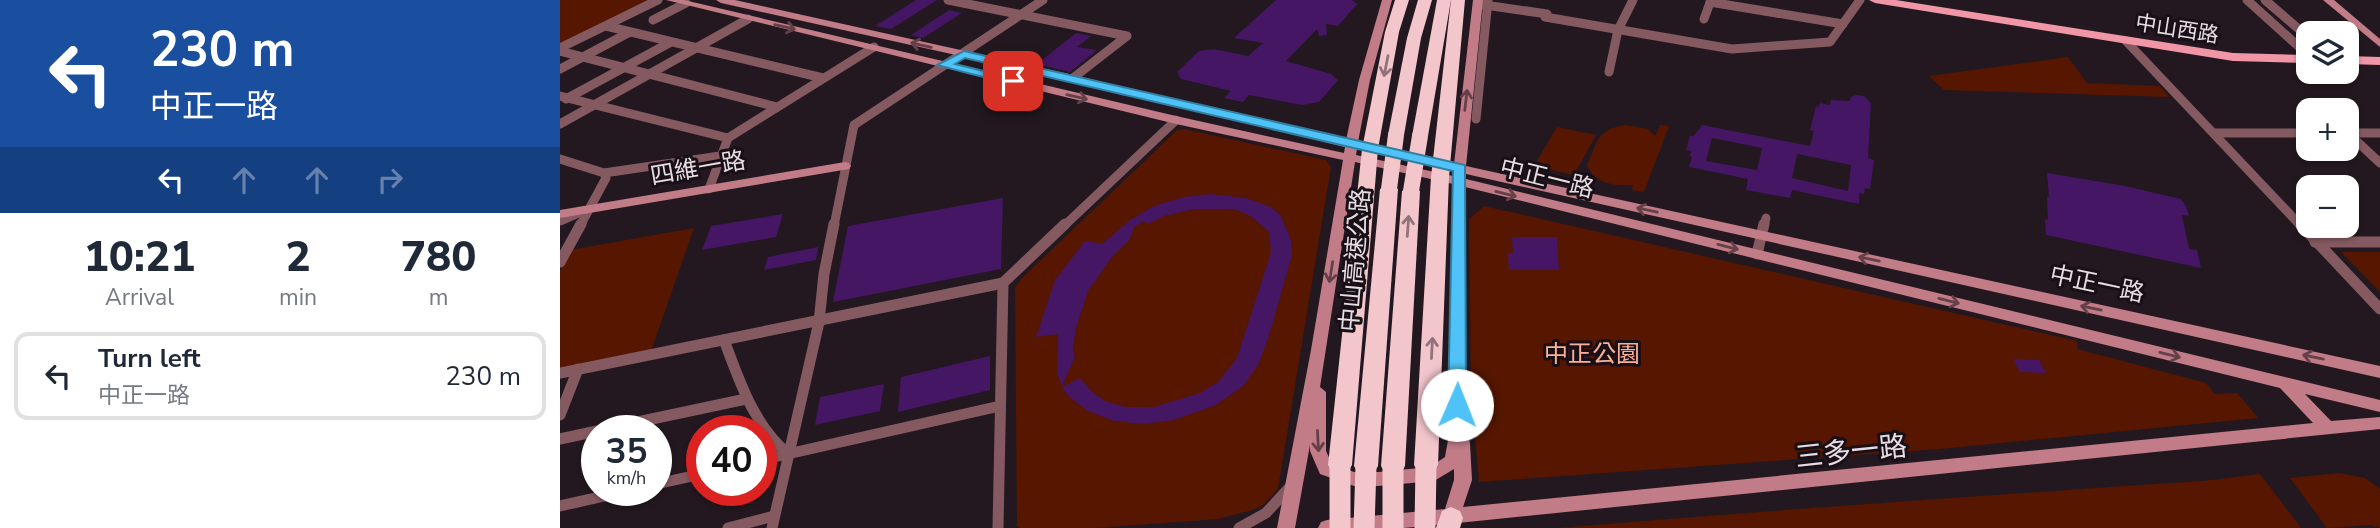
<!DOCTYPE html>
<html lang="en">
<head>
<meta charset="utf-8">
<style>
	body { margin:0; font-family:"Nunito Sans","Noto Sans TC",sans-serif; background:#f6f6f7; color:#1f2937; height:100vh; display:flex; flex-direction:column; font-size:26px; white-space:nowrap }
	* { box-sizing:border-box; margin:0 }
	p { font-size:23px; color:#747a83 }
	.icon { flex:none; width:38px; height:38px; fill:none; stroke:currentColor; stroke-width:2; stroke-linecap:round; stroke-linejoin:round }
	.map { position:relative; flex:1; overflow:hidden }
	.sheet { display:flex; flex-direction:column; background:#fff; width:560px }
	.sheet>* { flex:none }
	.banner { background:#1a4fa0; color:#fff; overflow:hidden }
	.controls { position:absolute; left:1736px; top:21px; display:grid; gap:14px }
	.controls a { display:grid; place-items:center; width:63px; height:63px; border-radius:14px; background:#fff; box-shadow:0 2px 5px #0004; font-size:35px }
	.speed { position:absolute; left:21px; top:415px; display:flex; gap:14px; font-size:35px; font-weight:700; text-align:center }
	.speed>* { display:grid; place-content:center; width:91px; height:91px; border-radius:50%; background:#fff; box-shadow:0 2px 5px #0004; line-height:1 }
	.speed small { font-size:18px; font-weight:400 }
	.speed .limit { border:10px solid #d22; background:#fff; color:#111 }
	.pin { position:absolute; display:grid; place-items:center; width:60px; height:60px; color:#fff; margin:-30px; border-radius:14px; box-shadow:0 4px 10px #0006 }
	.me { position:absolute; width:77px; margin:-38px; rotate:1deg; stroke-linejoin:round; filter:drop-shadow(0 0 5px #0008) }
	.turn { display:flex; align-items:center; gap:24px; height:147px; padding:0 35px; font-size:32px }
	.turn .icon { width:91px; height:91px; stroke-width:2.5 }
	.turn b { display:block; font-size:49px; line-height:60px }
	.lanes { display:flex; align-items:center; height:66px; padding:0 35px; background:#0003; justify-content:center; gap:35px; direction:ltr }
	.lanes .off { opacity:.35 }
	.eta { display:flex; justify-content:space-evenly; align-items:center; height:119px; text-align:center }
	.eta b { font-size:42px; font-weight:800; line-height:49px }
	ul { padding:0; list-style:none }
	li { display:flex; align-items:center; gap:21px; height:88px; margin:0 14px 10px; padding:0 21px; border:4px solid #e0e1e3; border-radius:14px }
	li div { flex:1 }
	li b { display:block; font-size:26px }
	li em { font-style:normal }
	main { display:flex; flex:1; min-height:0 }
	.map>svg:first-child { display:block }
</style>
</head>
<body>
<main>
<section class="sheet">
<div class="banner">
<div class="turn"><svg class="icon" aria-label="left" viewBox="0 0 24 24"><path d="M17 20v-9H6M10 6l-5 5 5 5"/></svg><div><b>230 m</b>中正一路</div></div>
<div class="lanes"><svg class="icon" aria-label="left" viewBox="0 0 24 24"><path d="M17 20v-9H6M10 6l-5 5 5 5"/></svg><svg class="icon off" aria-label="ahead" viewBox="0 0 24 24"><path d="M12 20V5M6 11l6-6 6 6"/></svg><svg class="icon off" aria-label="ahead" viewBox="0 0 24 24"><path d="M12 20V5M6 11l6-6 6 6"/></svg><svg class="icon off" aria-label="right" viewBox="0 0 24 24"><path d="M7 20v-9h11M14 6l5 5-5 5"/></svg></div>
</div>
<div class="eta">
<div><b>10:21</b><p>Arrival</p></div>
<div><b>2</b><p>min</p></div>
<div><b>780</b><p>m</p></div>
</div>
<ul>
<li><svg class="icon" aria-label="left" viewBox="0 0 24 24"><path d="M17 20v-9H6M10 6l-5 5 5 5"/></svg><div><b>Turn left</b><p>中正一路</p></div><em>230 m</em></li>
</ul>
</section>
<div class="map">
<svg width="1820" height="528" viewBox="0 0 1820 528">
	<rect width="100%" height="100%" fill="#231820"/>
	<g fill="#561600">
		<path d="M0 0H85L88 1 0 44Z"/>
		<path d="M1508 57 1527 83 1600 86 1609 97 1384 90 1369 76Z"/>
		<path d="M1066 125 1088 129 1095 136 1100 125 1109 126 1084 192 1072 190 1073 185C1053 186 1035 184 1027 165 1039 139 1036 130 1066 125Z"/>
		<path d="M997 127 1036 135 1014 175 974 166Z"/>
		<path d="M624 129 766 160 771 167 718 489 703 505 693 510 658 519 535 528H460L457 526 455 288 461 279 617 130Z"/>
		<path d="M924 206 1517 341V349L1646 383 1655 394 1677 393 1698 418 1380 449 919 482 911 388 909 219Z"/>
		<path d="M134 228 91 351 0 369V271L10 250Z"/>
		<path d="M1781 252H1820V292Z"/>
		<path d="M1779 473 1805 478 1820 489V528L1811 525 1767 528 1730 478Z"/>
		<path d="M1700 474 1741 528H998C1213 510 1428 495 1643 481Z"/>
	</g>
	<g fill="#441663" fill-rule="evenodd">
		<path d="M356 0H377L331 29 315 26Z"/>
		<path d="M716 0H792L797 4 778 26 766 24 767 35 759 36 757 29 726 61 771 74 778 80 759 102 742 105 689 95 683 102 664 98 671 91 621 79 617 72 639 51 654 49 688 56 703 43 674 38Z"/>
		<path d="M389 10 402 13 363 38 351 35Z"/>
		<path d="M516 33 531 36 517 47 537 50 510 72 477 64Z"/>
		<path d="M1296 95 1304 96 1311 103 1308 158 1314 160 1310 189 1305 188 1304 194 1299 193V204L1232 190 1230 198 1186 190 1188 179 1129 167 1132 157 1129 156 1132 151 1126 150 1130 136H1134L1142 125 1250 146 1254 131 1250 130 1256 106 1259 107 1260 103 1270 105 1271 100 1290 101 1291 97ZM1152 138 1202 148 1197 170 1146 161ZM1237 154 1291 165 1288 191 1232 178Z"/>
		<path d="M1487 173 1565 186 1621 199 1626 206 1629 216 1622 215 1629 249 1637 250 1641 268 1486 235 1485 219 1488 220 1487 197H1489Z"/>
		<path d="M650 194 686 198 711 207 721 216 731 240 732 255 708 339 698 365 683 386 656 405 614 420 584 424 554 421 528 411 509 397 502 387 520 378 531 391 545 401 565 407H594L640 393 658 382 677 358 711 252 709 232 692 217 675 209H634L604 216 588 224 584 221 574 227 570 239 552 257 528 291 516 328 513 349 515 357 502 386 497 373 498 334 476 337 495 280 525 241 542 244 570 220 594 206 624 197Z"/>
		<path d="M443 198 441 269 273 302 288 226Z"/>
		<path d="M223 214 216 237 142 250 151 226Z"/>
		<path d="M952 237H997L999 270H949L948 253H953Z"/>
		<path d="M258 247 256 260 204 270 208 257Z"/>
		<path d="M430 356V390L338 412 341 377Z"/>
		<path d="M1453 359 1479 360 1486 373 1460 372Z"/>
		<path d="M324 384 320 411 255 425 260 397Z"/>
	</g>
	<g fill="none" stroke-linecap="round" stroke-linejoin="round">
		<g stroke="#855960" stroke-width="9">
			<path d="M388 0 567 36 513 78"/>
			<path d="M1687 0 1748 55"/>
			<path d="M1705 0 1748 37"/>
			<path d="M1150 2 1283 24"/>
			<path d="M918 4 987 14 985 17 1172 49 1270 42 1300 0"/>
			<path d="M1144 19 1151 0"/>
			<path d="M93 20 126 3"/>
			<path d="M46 26 263 78"/>
			<path d="M1566 41 1741 226"/>
			<path d="M0 48 98 0"/>
			<path d="M0 51 217 107"/>
			<path d="M0 69 70 32"/>
			<path d="M1049 72 1058 30 1073 0"/>
			<path d="M0 96 168 138"/>
			<path d="M6 99 111 42"/>
			<path d="M916 119 928 0"/>
			<path d="M0 124 188 19"/>
			<path d="M1654 133H1748"/>
			<path d="M1787 133H1820"/>
			<path d="M1788 133 1820 163"/>
			<path d="M0 159 44 173 46 178 20 226"/>
			<path d="M44 173 160 156"/>
			<path d="M149 189 168 138 314 47"/>
			<path d="M0 221 23 211"/>
			<path d="M274 226 294 125 483 0"/>
			<path d="M504 226 616 120"/>
			<path d="M1204 226 1206 218"/>
		</g>
		<g stroke="#855960" stroke-width="11">
			<path d="M1740 224 1820 309"/>
			<path d="M1755 242H1820"/>
			<path d="M1197 254 1204 224"/>
			<path d="M0 262 21 224"/>
			<path d="M164 340C180 382 193 424 228 454"/>
			<path d="M0 373 443 283"/>
			<path d="M0 415 18 369"/>
			<path d="M40 430 186 399"/>
			<path d="M0 439 37 431"/>
			<path d="M201 460 440 406"/>
			<path d="M96 484 142 474"/>
			<path d="M0 506 71 490"/>
			<path d="M168 528 214 516"/>
			<path d="M212 528 259 322 264 274 274 224"/>
			<path d="M438 528 443 283 505 224"/>
			<path d="M679 528 706 513 730 487"/>
		</g>
		<g fill="#c27c87" fill-rule="evenodd">
			<path d="M106 0H124L616 116 784 153 785 147 513 81 161 3 156 0H175L513 75 786 140 799 80 822 0H832L810 80 798 142 894 164 913 0H923L906 166 1820 366V378L906 174V179L1820 400V412L1745 394 1771 421 1820 417V429L898 523 891 526 886 524 844 528H758L761 522 767 520 885 509 894 480V469L874 481 818 486H794L760 474 750 451V445L735 528H717L751 350 783 160 616 124ZM797 149 894 171 893 176 796 155ZM795 162 893 184 889 405 893 439 888 440 885 457 870 467 818 472H794L772 464 766 451V392L760 387ZM905 187 1720 388 1753 423 903 507 912 480 910 444 905 405Z"/>
			<path d="M1763 0H1774L1820 39V47Z"/>
			<path d="M285 162 289 163 291 166 289 169 0 218V210Z"/>
		</g>
		<g fill="#f196a6" fill-rule="evenodd">
			<path d="M1309 0H1336L1673 53 1748 55V63L1673 61 1315 3Z"/>
			<path d="M1787 56 1820 57V65L1787 64Z"/>
		</g>
		<g fill="#f3c6cc" fill-rule="evenodd">
			<path d="M835 0H849L839 32 818 149 792 465 788 472 780 475 772 472 768 465 802 149 825 32Z"/>
			<path d="M858 0H872L861 38 844 135 836 140 828 135 847 38Z"/>
			<path d="M877 0H891L868 136 860 141 852 136Z"/>
			<path d="M891 0H905L889 177 878 465 874 472 866 475 858 472 854 465 871 177Z"/>
			<path d="M829 184 838 189 818 466 814 473 806 476 798 473 794 466 820 189Z"/>
			<path d="M851 186 860 191 845 466 841 473 833 476 825 473 821 466 842 191Z"/>
			<path d="M891 507 900 511 903 518 900 528H876L882 511Z"/>
		</g>
		<g stroke="#f3c6cc" stroke-width="16">
			<path d="M829 189 836 135"/>
			<path d="M851 191 860 136"/>
		</g>
		<g stroke="#f3c6cc" stroke-width="21">
			<path d="M780 465V528"/>
			<path d="M833 466V528"/>
			<path d="M804 528 806 466"/>
			<path d="M865 528 866 465"/>
		</g>
	</g>
	<defs><path id="oneway-shaft" d="M-6 0H5M1.5-3L5.5 0L1.5 3" fill="none" stroke-width="1.6" stroke-linecap="round" stroke-linejoin="round" transform="scale(1.75)"/></defs>
	<g stroke="#654049">
		<use href="#oneway-shaft" transform="translate(225 27) rotate(13)"/>
		<use href="#oneway-shaft" transform="translate(361 45) rotate(-167)"/>
		<use href="#oneway-shaft" transform="translate(517 97) rotate(13)"/>
		<use href="#oneway-shaft" transform="translate(906 100) rotate(-83)"/>
		<use href="#oneway-shaft" transform="translate(946 194) rotate(14)"/>
		<use href="#oneway-shaft" transform="translate(1087 210) rotate(-168)"/>
		<use href="#oneway-shaft" transform="translate(1168 247) rotate(14)"/>
		<use href="#oneway-shaft" transform="translate(1309 259) rotate(-168)"/>
		<use href="#oneway-shaft" transform="translate(771 272) rotate(99)"/>
		<use href="#oneway-shaft" transform="translate(1389 301) rotate(14)"/>
		<use href="#oneway-shaft" transform="translate(1531 308) rotate(-168)"/>
		<use href="#oneway-shaft" transform="translate(1610 355) rotate(14)"/>
		<use href="#oneway-shaft" transform="translate(1753 357) rotate(-168)"/>
		<use href="#oneway-shaft" transform="translate(758 441) rotate(87)"/>
	</g>
	<g stroke="#91747a">
		<use href="#oneway-shaft" transform="translate(826 66) rotate(101)"/>
		<use href="#oneway-shaft" transform="translate(848 226) rotate(-86)"/>
		<use href="#oneway-shaft" transform="translate(872 348) rotate(-87)"/>
	</g>
	<path fill="#4fc3f7" stroke="#337fa1" stroke-width="2" d="M404 51 905 165 906 405 903 410H890L888 405 893 171 405 58 395 64 457 79 459 81 453 85 377 65Z"/>
	<g text-anchor="middle" stroke-width="6" stroke-linejoin="round" paint-order="stroke">
		<g font-size="21" fill="#e5dde2" stroke="#190f16">
			<text transform="translate(1617 29) rotate(9)" y="7">中山西路</text>
		</g>
		<g font-size="24" fill="#e5dde2" stroke="#190f16">
			<text transform="translate(138 168) rotate(-10)" y="8">四維一路</text>
			<text transform="translate(987 178) rotate(14)" y="8">中正一路</text>
			<text transform="translate(795 260) rotate(-85)" y="8">中山高速公路</text>
			<text transform="translate(1537 284) rotate(12)" y="8">中正一路</text>
		</g>
		<g font-size="24" fill="#fbb096" stroke="#190f16">
			<text x="1032" y="362">中正公園</text>
		</g>
		<g font-size="28" fill="#e5dde2" stroke="#190f16">
			<text transform="translate(1291 451) rotate(-6)" y="10">三多一路</text>
		</g>
	</g>
</svg>
<div class="controls">
<a><svg class="icon" aria-label="layers" viewBox="0 0 24 24"><path d="M12 4l9 5-9 5-9-5zM3 14l9 5 9-5"/></svg></a>
<a>+</a>
<a>−</a>
</div>
<div class="speed"><div>35<small>km/h</small></div><div class="limit">40</div></div>
<div class="pin" style="left:453px;top:81px;background:#d93025"><svg class="icon" aria-label="arrive" viewBox="0 0 24 24"><path d="M6 21V4h12l-3 4 3 4H6"/></svg></div>
<svg class="me" style="left:897px;top:405px" viewBox="-20 -20 40 40"><circle r="19" fill="#fff"/><path d="M0-13L10 11 0 6-10 11z" fill="#4fc3f7"/></svg>
</div>
</main>
</body>
</html>
